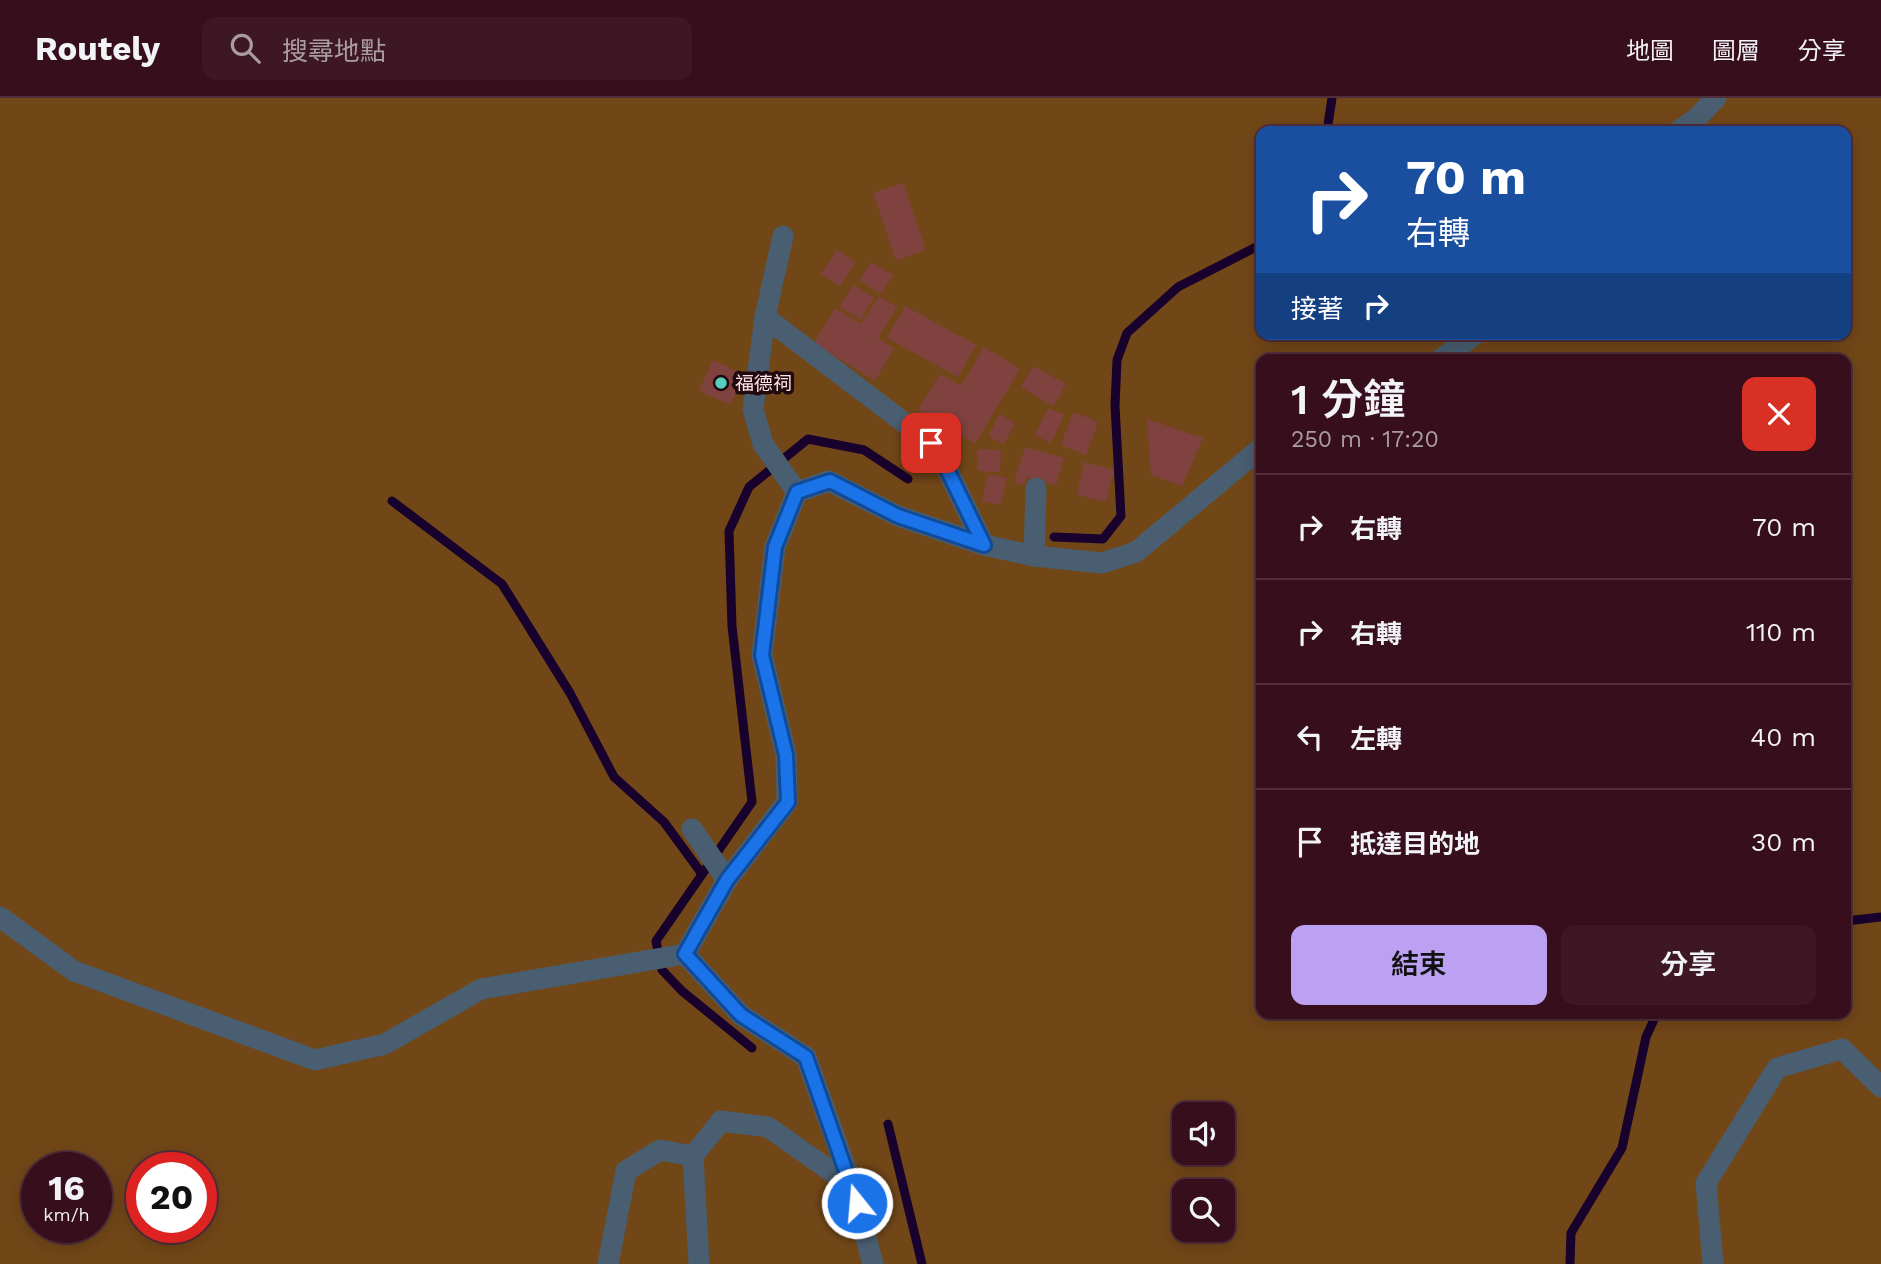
<!DOCTYPE html>
<html lang="zh-TW">
<head>
<meta charset="utf-8">
<style>
	body { margin:0; font-family:"Work Sans","Noto Sans TC",sans-serif; background:#3e1725; color:#f1f3f6; height:100vh; display:flex; flex-direction:column; font-size:26px; white-space:nowrap }
	* { box-sizing:border-box; margin:0 }
	p { font-size:23px; color:#aa9ca3 }
	.icon { flex:none; width:38px; height:38px; fill:none; stroke:currentColor; stroke-width:2; stroke-linecap:round; stroke-linejoin:round }
	.map { position:relative; flex:1; overflow:hidden }
	.panel { position:absolute; left:1256px; top:256px; width:595px; height:665px; display:flex; flex-direction:column; background:#370e1c; border-radius:14px; box-shadow:0 4px 18px #0003,0 0 0 2px #512e3b }
	.panel>* { flex:none }
	.top-card { position:absolute; left:1256px; top:28px; width:595px; height:214px; border-radius:14px; box-shadow:0 4px 18px #0003,0 0 0 2px #512e3b; background:#1a4fa0; color:#fff; overflow:hidden }
	.controls { position:absolute; left:1172px; top:1004px; display:grid; gap:14px }
	.controls a { display:grid; place-items:center; width:63px; height:63px; border-radius:14px; background:#370e1c; box-shadow:0 4px 18px #0003,0 0 0 2px #512e3b; font-size:35px }
	.speed { position:absolute; left:21px; top:1054px; display:flex; gap:14px; font-size:35px; font-weight:700; text-align:center }
	.speed>* { display:grid; place-content:center; width:91px; height:91px; border-radius:50%; background:#370e1c; box-shadow:0 4px 18px #0003,0 0 0 2px #512e3b; line-height:1 }
	.speed small { font-size:18px; font-weight:400 }
	.speed .limit { border:10px solid #d22; background:#fff; color:#111 }
	.pin { position:absolute; display:grid; place-items:center; width:60px; height:60px; color:#fff; margin:-30px; border-radius:14px; box-shadow:0 4px 10px #0006 }
	.me { position:absolute; width:77px; margin:-38px; rotate:343deg; stroke-linejoin:round; filter:drop-shadow(0 0 5px #0008) }
	.turn { display:flex; align-items:center; gap:24px; height:147px; padding:0 35px; font-size:32px }
	.turn .icon { width:91px; height:91px; stroke-width:2.5 }
	.turn b { display:block; font-size:49px; line-height:60px }
	.then { display:flex; align-items:center; height:66px; padding:0 35px; background:#0003; gap:14px; font-size:26px }
	.round { display:grid; place-items:center; flex:none; width:74px; height:74px; border-radius:14px; background:#3e1725 }
	.summary { display:flex; align-items:center; justify-content:space-between; height:119px; padding:0 35px }
	h1 { font-size:42px; font-weight:600; line-height:52px }
	.cta { display:flex; gap:14px; margin-top:auto; padding:14px 35px }
	.cta a { flex:1; height:80px; border-radius:14px; background:#bca0f2; color:#111; font-size:28px; font-weight:600; line-height:80px; text-align:center }
	.cta a+a { background:#3e1725; color:#f1f3f6 }
	ul { padding:0; list-style:none }
	li { display:flex; align-items:center; gap:21px; height:105px; padding:0 35px; border-top:2px solid #512e3b }
	li div { flex:1 }
	li b { display:block; font-size:26px }
	li em { font-style:normal }
	header { display:flex; align-items:center; gap:42px; box-sizing:border-box; height:98px; padding:0 35px; background:#370e1c; border-bottom:2px solid #512e3b }
	header strong { font-size:33px }
	nav { display:flex; gap:38px; margin-inline-start:auto; font-size:24px }
	.search { width:490px; height:63px; background:#3e1725; display:flex; align-items:center; gap:18px; box-sizing:border-box; padding:0 24px; border-radius:14px; color:#aa9ca3; font-size:26px }
	.map>svg:first-child { display:block }
</style>
</head>
<body>
<header>
<strong>Routely</strong>
<div class="search"><svg class="icon" aria-label="search" viewBox="0 0 24 24"><circle cx="10" cy="10" r="6"/><path d="M15 15l6 6"/></svg>搜尋地點</div>
<nav><a>地圖</a><a>圖層</a><a>分享</a></nav>
</header>
<div class="map">
<svg width="1881" height="1166" viewBox="0 0 1881 1166">
	<rect width="100%" height="100%" fill="#491325"/>
	<path fill="#724718" fill-rule="evenodd" d="M0 0H1881V1166H0ZM1262 33H1846V236H1262ZM1262 261H1846V915H1262ZM1185 1017H1223V1055H1185ZM37 1069H96V1129H37ZM142 1069H201V1129H142ZM1185 1094H1223V1132H1185Z"/>
	<g fill="none" stroke-linecap="round" stroke-linejoin="round">
		<g stroke="#18012c" stroke-width="9">
			<path d="M1327 33 1332 0"/>
			<path d="M392 403 502 486 570 595 614 679 664 724 702 776"/>
			<path d="M1054 439 1103 441 1121 418 1115 308 1117 262 1127 235 1178 189 1262 146"/>
			<path d="M1846 823 1881 819"/>
			<path d="M752 950 682 893 662 872 656 843 752 704 732 528 729 433 749 389 808 341 864 352 908 381"/>
			<path d="M888 1026 922 1166"/>
			<path d="M1570 1166 1571 1135 1622 1050 1646 939 1657 915"/>
		</g>
	</g>
	<g fill="#7f423f">
		<path d="M903 85 926 152 896 162 873 95Z"/>
		<path d="M837 152 855 164 840 188 821 176Z"/>
		<path d="M871 164 893 177 881 196 859 182Z"/>
		<path d="M853 187 874 199 861 222 840 209Z"/>
		<path d="M879 198 897 209 878 240 894 250 875 283 814 245 835 210 861 226Z"/>
		<path d="M905 208 976 247 958 279 887 240Z"/>
		<path d="M984 249 1020 271 975 346 918 312 940 276 961 288Z"/>
		<path d="M713 262 744 277 730 307 699 293Z"/>
		<path d="M1033 268 1066 286 1053 308 1021 289Z"/>
		<path d="M1048 310 1064 317 1051 345 1035 337Z"/>
		<path d="M1073 314 1098 324 1086 357 1061 347Z"/>
		<path d="M1000 316 1015 325 1004 346 988 338Z"/>
		<path d="M1147 321 1203 340 1182 388 1151 377Z"/>
		<path d="M1025 349 1064 360 1056 387 1027 379 1024 387 1014 384Z"/>
		<path d="M978 351 1001 352 1000 374 977 373Z"/>
		<path d="M1084 364 1114 372 1106 404 1077 397Z"/>
		<path d="M988 376 1007 380 1001 407 982 403Z"/>
	</g>
	<g fill="none" stroke-linecap="round" stroke-linejoin="round">
		<g stroke="#495e70" stroke-width="21">
			<path d="M1678 33 1696 21 1716 0"/>
			<path d="M783 138 765 219 753 311 763 346 797 394"/>
			<path d="M765 219 931 345 944 365 984 447"/>
			<path d="M1441 261 1476 236"/>
			<path d="M1034 458 1036 390"/>
			<path d="M692 731 727 782"/>
			<path d="M0 819 74 873 315 962 385 946 481 891 685 856"/>
			<path d="M693 1058 699 1166"/>
			<path d="M608 1166 626 1073 660 1052 693 1058 721 1023 768 1029 852 1088"/>
			<path d="M873 1166 852 1088 806 959 741 917 685 856 727 782 787 704 786 657 762 557 775 449 797 394 829 383 898 418 984 447 1034 458 1102 465 1136 454 1262 349"/>
			<path d="M1713 1166 1706 1085 1777 970 1842 951 1881 989"/>
		</g>
	</g>
	<g fill="none" stroke-linecap="round" stroke-linejoin="round">
		<defs>
			<path id="route" d="M857 1105 806 959 741 917 685 856 727 782 788 704 786 657 762 557 775 449 797 394 830 383 898 418 984 447 944 365 931 345"/>
		</defs>
		<use href="#route" stroke="#114b97" stroke-width="18"/>
		<use href="#route" stroke="#1a73e8" stroke-width="12"/>
	</g>
	<circle fill="#59cebf" stroke="#210910" stroke-width="2.5" cx="721" cy="285" r="7"/>
	<g text-anchor="middle" stroke-width="7" stroke-linejoin="round" paint-order="stroke">
		<g font-size="19" fill="#ffe1e7" stroke="#210910" text-anchor="start">
			<text x="735" y="292">福德祠</text>
		</g>
	</g>
</svg>
<div class="controls">
<a><svg class="icon" aria-label="sound" viewBox="0 0 24 24"><path d="M4 9h4l5-4v14l-5-4H4zM17 9q2 3 0 6"/></svg></a>
<a><svg class="icon" aria-label="search" viewBox="0 0 24 24"><circle cx="10" cy="10" r="6"/><path d="M15 15l6 6"/></svg></a>
</div>
<div class="speed"><div>16<small>km/h</small></div><div class="limit">20</div></div>
<div class="pin" style="left:931px;top:345px;background:#d93025"><svg class="icon" aria-label="arrive" viewBox="0 0 24 24"><path d="M6 21V4h12l-3 4 3 4H6"/></svg></div>
<svg class="me" style="left:857px;top:1105px" viewBox="-20 -20 40 40"><circle r="17" fill="#1a73e8" stroke="#fff" stroke-width="3"/><path d="M0-11L8 9 0 5-8 9z" fill="#fff"/></svg>
<div class="top-card">
<div class="turn"><svg class="icon" aria-label="right" viewBox="0 0 24 24"><path d="M7 20v-9h11M14 6l5 5-5 5"/></svg><div><b>70 m</b>右轉</div></div>
<div class="then">接著<svg class="icon" aria-label="right" viewBox="0 0 24 24"><path d="M7 20v-9h11M14 6l5 5-5 5"/></svg></div>
</div>
<section class="panel">
<div class="summary"><div><h1>1 分鐘</h1><p>250 m · 17:20</p></div><a class="round" style="background:#d93025;color:#fff"><svg class="icon" aria-label="close" viewBox="0 0 24 24"><path d="M6 6l12 12M18 6L6 18"/></svg></a></div>
<ul>
<li><svg class="icon" aria-label="right" viewBox="0 0 24 24"><path d="M7 20v-9h11M14 6l5 5-5 5"/></svg><div><b>右轉</b></div><em>70 m</em></li>
<li><svg class="icon" aria-label="right" viewBox="0 0 24 24"><path d="M7 20v-9h11M14 6l5 5-5 5"/></svg><div><b>右轉</b></div><em>110 m</em></li>
<li><svg class="icon" aria-label="left" viewBox="0 0 24 24"><path d="M17 20v-9H6M10 6l-5 5 5 5"/></svg><div><b>左轉</b></div><em>40 m</em></li>
<li><svg class="icon" aria-label="arrive" viewBox="0 0 24 24"><path d="M6 21V4h12l-3 4 3 4H6"/></svg><div><b>抵達目的地</b></div><em>30 m</em></li>
</ul>
<div class="cta"><a>結束</a><a>分享</a></div>
</section>
</div>
</body>
</html>
